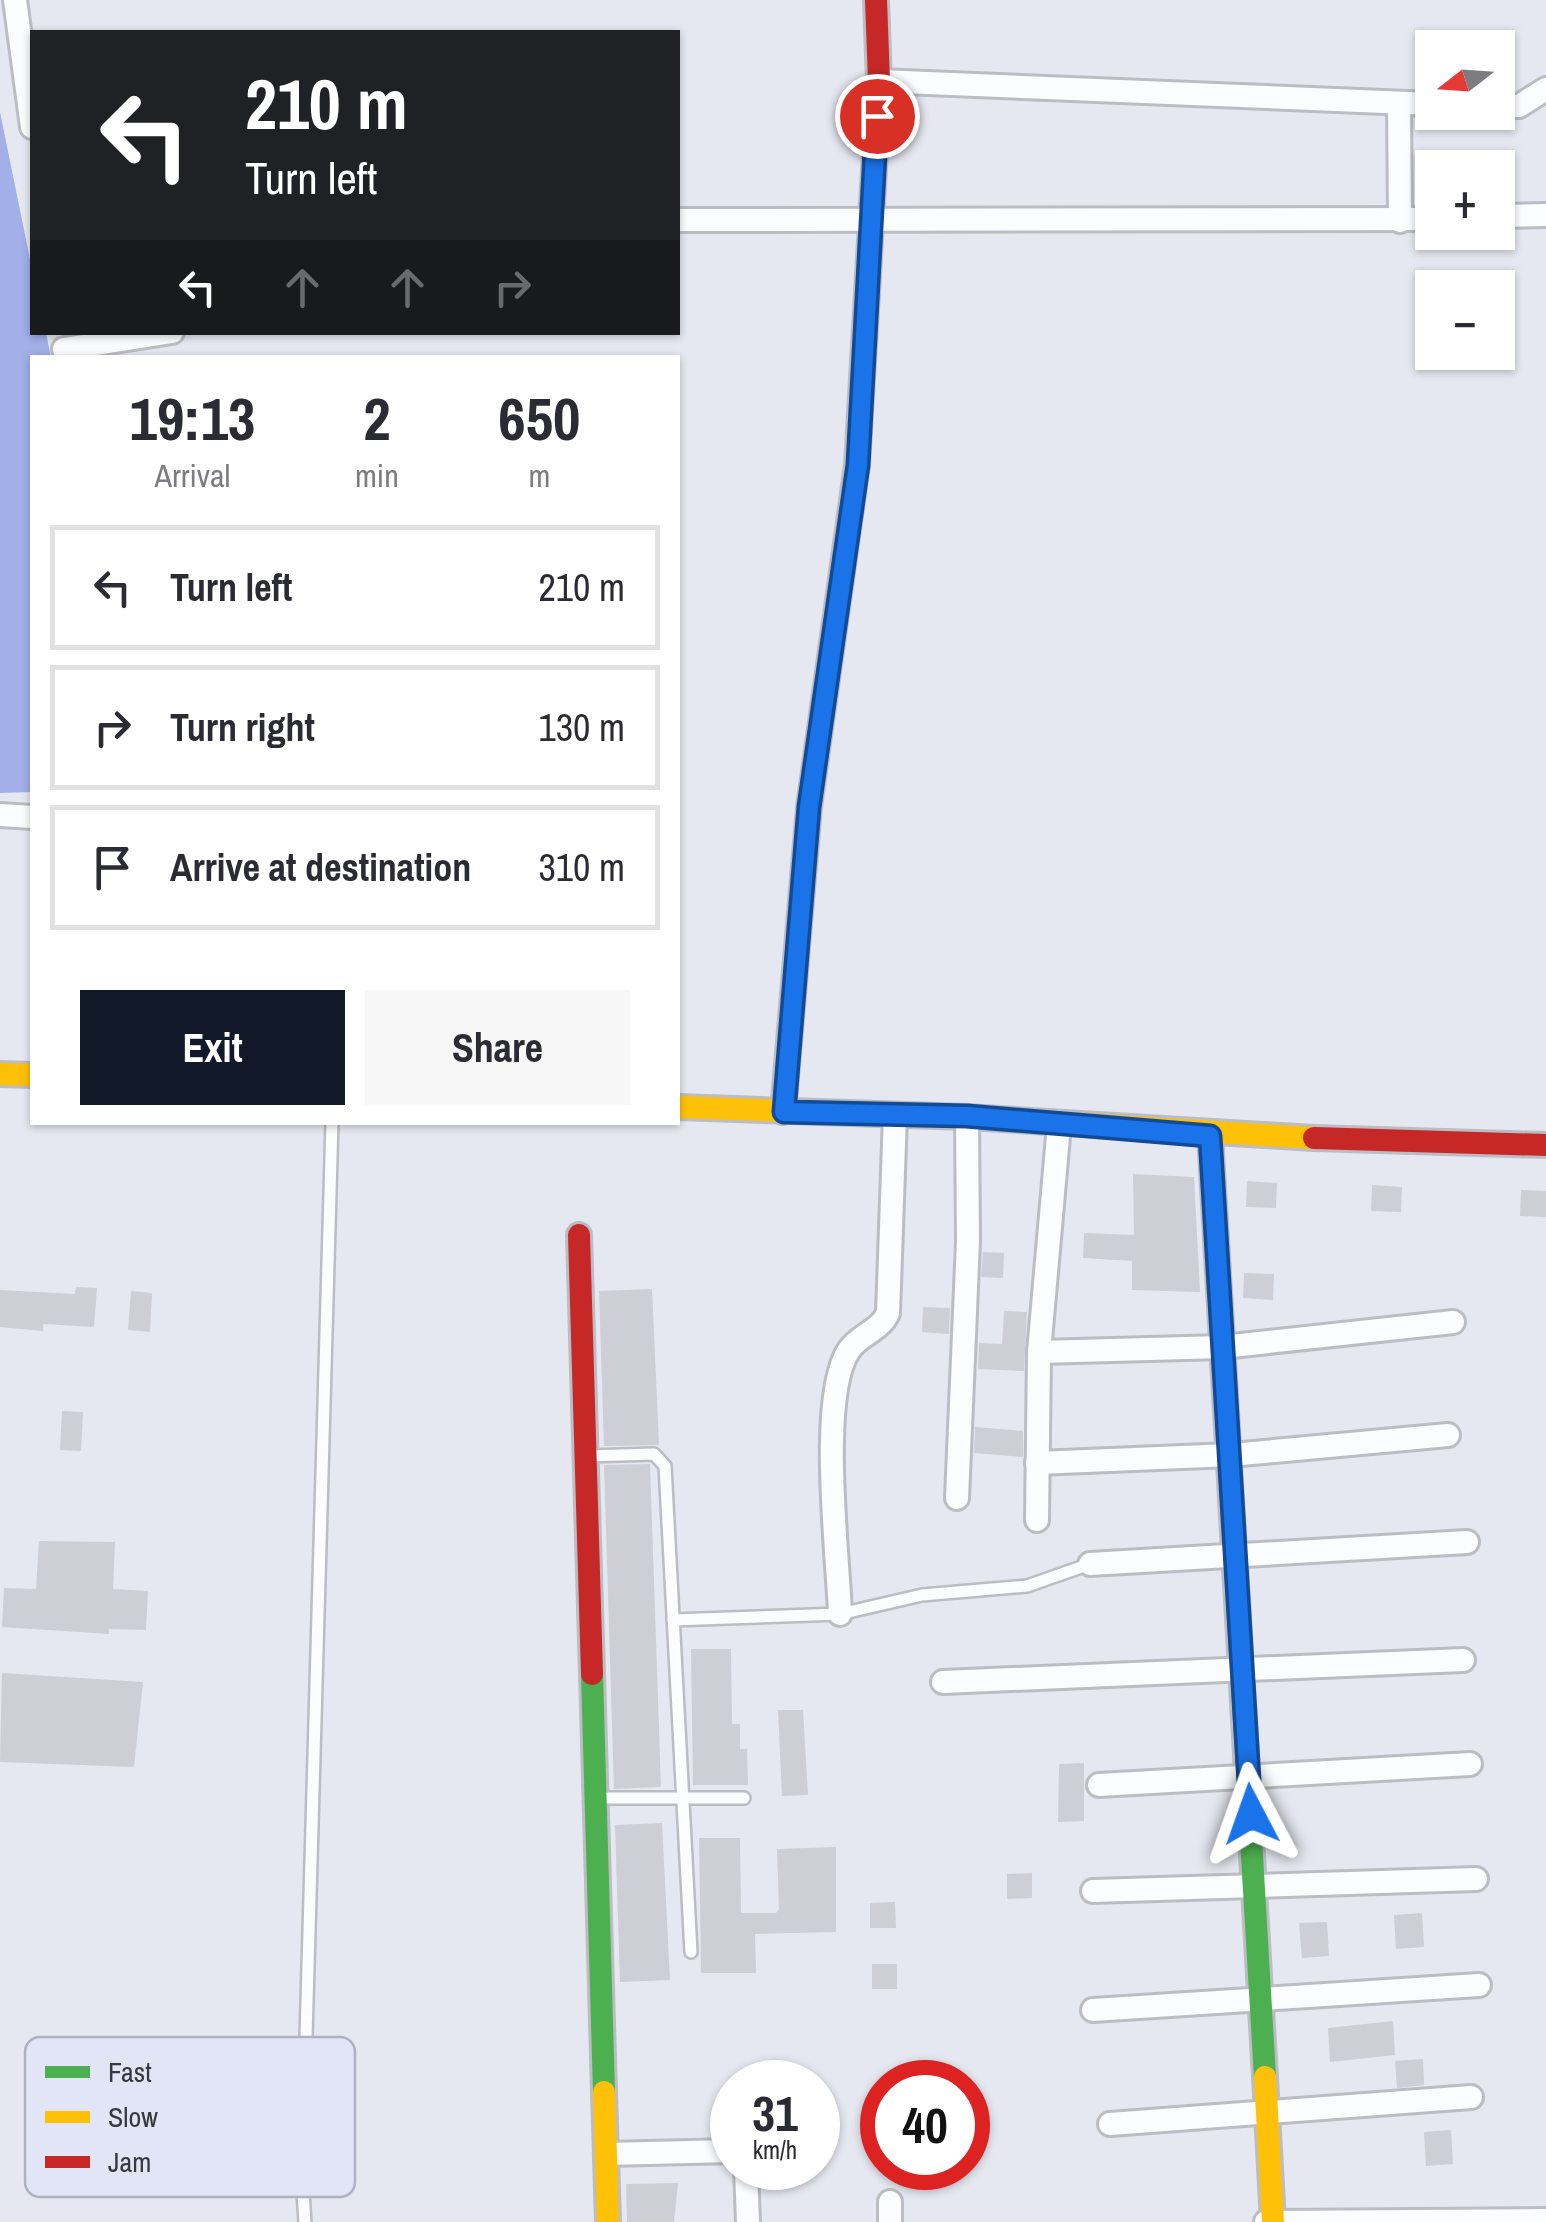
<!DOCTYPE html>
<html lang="en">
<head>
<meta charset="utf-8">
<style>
	body { margin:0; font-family:"Archivo Narrow",sans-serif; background:#f7f7f7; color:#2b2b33; height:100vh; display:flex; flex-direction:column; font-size:38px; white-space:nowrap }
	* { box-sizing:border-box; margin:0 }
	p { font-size:32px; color:#7c7c81 }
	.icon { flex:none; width:55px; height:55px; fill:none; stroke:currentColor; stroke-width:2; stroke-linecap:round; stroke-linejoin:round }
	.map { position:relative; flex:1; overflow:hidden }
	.sheet { position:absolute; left:30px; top:355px; width:650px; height:770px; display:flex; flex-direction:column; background:#fff; border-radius:0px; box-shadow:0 2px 8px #0004 }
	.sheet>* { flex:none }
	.guide { position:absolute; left:30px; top:30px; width:650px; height:305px; border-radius:0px; box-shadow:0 2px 8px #0004; background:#202124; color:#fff; overflow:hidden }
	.needle { width:65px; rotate:253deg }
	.tools { position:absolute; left:1415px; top:30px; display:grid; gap:20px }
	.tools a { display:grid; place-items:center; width:100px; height:100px; border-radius:0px; background:#fff; box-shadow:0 2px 8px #0004; font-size:50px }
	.speed { position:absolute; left:710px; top:2060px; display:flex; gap:20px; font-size:50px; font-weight:700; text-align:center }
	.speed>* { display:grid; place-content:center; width:130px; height:130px; border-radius:50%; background:#fff; box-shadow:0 2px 8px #0004; line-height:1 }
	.speed small { font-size:25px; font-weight:400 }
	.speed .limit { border:15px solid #d22; background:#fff; color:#111 }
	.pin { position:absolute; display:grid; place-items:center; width:85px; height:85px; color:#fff; margin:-42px; border:5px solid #fff; border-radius:50%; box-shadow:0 2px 10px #0007 }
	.me { position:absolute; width:110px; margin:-55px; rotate:356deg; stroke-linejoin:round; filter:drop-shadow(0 0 8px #0008) }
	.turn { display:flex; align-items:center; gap:35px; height:210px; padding:0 50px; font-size:45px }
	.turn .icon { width:130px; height:130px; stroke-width:2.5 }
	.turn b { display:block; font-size:70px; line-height:85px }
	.lanes { display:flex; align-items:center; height:95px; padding:0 50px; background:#0003; justify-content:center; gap:50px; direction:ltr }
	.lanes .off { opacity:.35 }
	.eta { display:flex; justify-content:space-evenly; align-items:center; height:170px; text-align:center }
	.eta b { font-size:60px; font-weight:700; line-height:70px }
	.button { display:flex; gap:20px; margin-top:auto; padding:20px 50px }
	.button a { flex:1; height:115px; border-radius:0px; background:#111827; color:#fff; font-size:40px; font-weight:700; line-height:115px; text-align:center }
	.button a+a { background:#f7f7f7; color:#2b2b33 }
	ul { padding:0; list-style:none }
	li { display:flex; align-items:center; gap:30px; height:125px; margin:0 20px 15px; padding:0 30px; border:5px solid #e1e1e2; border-radius:0px }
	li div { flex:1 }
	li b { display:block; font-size:38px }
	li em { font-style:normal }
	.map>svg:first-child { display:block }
</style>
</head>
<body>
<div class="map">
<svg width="1546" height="2222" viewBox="0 0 1546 2222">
	<rect width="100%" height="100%" fill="#e6e8f1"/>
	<path fill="#a3afe9" d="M0 112 32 269V332L46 333 51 357 32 358V792L0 793Z"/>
	<g fill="#cdced6">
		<path d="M1133 1174 1194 1177 1200 1292 1132 1290V1261L1083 1258 1084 1233 1134 1235Z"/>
		<path d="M1247 1181 1277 1183 1276 1208 1246 1207Z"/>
		<path d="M1372 1185 1402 1187 1401 1212 1371 1211Z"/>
		<path d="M1521 1190 1546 1191V1217L1520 1216Z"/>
		<path d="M983 1252 1004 1253 1003 1278 981 1277Z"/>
		<path d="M1244 1273 1274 1274 1273 1300 1243 1298Z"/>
		<path d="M76 1287 97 1288 94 1327 43 1324V1331L0 1327V1290L75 1294Z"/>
		<path d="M652 1289 659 1445 604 1446 599 1291Z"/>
		<path d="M131 1291 152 1293 150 1332 128 1330Z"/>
		<path d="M923 1307 950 1308 949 1334 922 1332Z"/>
		<path d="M1004 1311 1027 1312 1024 1371 978 1369 979 1343 1002 1344Z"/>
		<path d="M62 1411 83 1412 81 1451 60 1450Z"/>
		<path d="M975 1427 1023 1431V1457L974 1453Z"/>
		<path d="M650 1464 661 1787 614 1789 604 1465Z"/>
		<path d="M39 1541 115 1542 113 1589 148 1591 146 1630 109 1629V1634L2 1627 4 1588 36 1589Z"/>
		<path d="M691 1649H731L732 1724H740V1749H747L748 1785H693Z"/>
		<path d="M2 1673 143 1682 134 1767 0 1762Z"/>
		<path d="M778 1710H803L808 1795 782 1796Z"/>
		<path d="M1084 1763V1821L1058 1822 1059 1764Z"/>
		<path d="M662 1823 670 1980 620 1982 615 1825Z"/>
		<path d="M699 1838H740L741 1913H776L779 1909 777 1849 836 1847V1932L755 1934 756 1973H701Z"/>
		<path d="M1032 1873V1898L1007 1899V1874Z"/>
		<path d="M895 1902 896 1928H870V1903Z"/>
		<path d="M1422 1913 1424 1947 1396 1949 1394 1915Z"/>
		<path d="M1327 1922 1329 1956 1302 1958 1299 1923Z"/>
		<rect x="872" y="1964" width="25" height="25"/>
		<path d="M1393 2021 1395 2055 1330 2062 1328 2028Z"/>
		<path d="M1423 2059 1424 2085 1397 2088 1395 2061Z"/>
		<path d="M1451 2130 1453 2164 1426 2166 1424 2132Z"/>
		<path d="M678 2183 674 2222H627L626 2184Z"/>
	</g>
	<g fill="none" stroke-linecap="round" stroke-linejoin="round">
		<defs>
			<g id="lane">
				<path d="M587 1456 654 1454 665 1466 691 1952"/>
				<path d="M673 1620 840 1614 922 1595 1027 1586 1090 1564"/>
				<path d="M598 1798H744"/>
				<path d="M305 2222 302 2178 332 1122"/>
			</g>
			<g id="street">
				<path d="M15 0 32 127"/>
				<path d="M879 81 1432 104"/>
				<path d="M1399 103 1400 221"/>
				<path d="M1498 106H1519L1546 89"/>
				<path d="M1498 216 1546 215"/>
				<path d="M678 220 1432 219"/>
				<path d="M64 349 172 332"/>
				<path d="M0 815 32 817"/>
				<path d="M1039 1352 1222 1347 1453 1322"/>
				<path d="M1037 1463 1231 1455 1448 1435"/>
				<path d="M957 1498 968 1241 967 1117"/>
				<path d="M1037 1520 1039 1352 1059 1125"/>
				<path d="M1090 1564 1467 1542"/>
				<path d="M840 1614C838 1555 818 1396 849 1350 859 1335 880 1331 888 1313L895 1115"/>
				<path d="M943 1682 1463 1660"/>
				<path d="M1099 1785 1470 1764"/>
				<path d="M1093 1891 1476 1879"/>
				<path d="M1093 2010 1479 1985"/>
				<path d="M1110 2124 1471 2097"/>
				<path d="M606 2154 732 2151"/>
				<path d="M746 2168 748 2222"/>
				<path d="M890 2202V2222"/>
				<path d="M1266 2222 1546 2220"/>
			</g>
			<g id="fast">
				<path d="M783 1112 809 807 857 465 867 293"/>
				<path d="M1233 1533 1265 2077"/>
				<path d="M592 1674 604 2092"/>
			</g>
			<g id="slow">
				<path d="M0 1074 32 1075"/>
				<path d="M678 1107 967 1117 1314 1138"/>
				<path d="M1265 2077 1273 2222"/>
				<path d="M604 2092 608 2222"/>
			</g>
			<g id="jam">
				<path d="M867 293 879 81 876 0"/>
				<path d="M1210 1135 1233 1533"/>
				<path d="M1314 1138 1546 1145"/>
				<path d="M579 1235 592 1674"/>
			</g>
		</defs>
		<use href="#lane" stroke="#bbbdc3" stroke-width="16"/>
		<use href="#street" stroke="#bbbdc3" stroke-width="28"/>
		<use href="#fast" stroke="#bbbdc3" stroke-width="28"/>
		<use href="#slow" stroke="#bbbdc3" stroke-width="28"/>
		<use href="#jam" stroke="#bbbdc3" stroke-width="28"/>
		<use href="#lane" stroke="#fbfcfd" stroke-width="11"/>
		<use href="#street" stroke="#fbfcfd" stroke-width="22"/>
		<use href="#fast" stroke="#4caf50" stroke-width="22"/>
		<use href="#slow" stroke="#ffc107" stroke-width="22"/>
		<use href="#jam" stroke="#c62828" stroke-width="22"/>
	</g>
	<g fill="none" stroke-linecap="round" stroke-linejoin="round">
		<defs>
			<path id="route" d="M877 116 858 465 809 807 784 1112 967 1116 1210 1136 1251 1814"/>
		</defs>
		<use href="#route" stroke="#114b97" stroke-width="25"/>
		<use href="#route" stroke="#1a73e8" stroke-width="18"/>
	</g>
	<rect x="25" y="2037" width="330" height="160" rx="15" fill="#e1e5f6" stroke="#aeb1bf" stroke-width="2.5"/>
	<rect x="45" y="2066" width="45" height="12" fill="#4caf50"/>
	<rect x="45" y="2111" width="45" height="12" fill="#ffc107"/>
	<rect x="45" y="2156" width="45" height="12" fill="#c62828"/>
	<g font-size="28" fill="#37393f">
		<text x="108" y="2082">Fast</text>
		<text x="108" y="2127">Slow</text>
		<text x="108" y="2172">Jam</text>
	</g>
</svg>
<div class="tools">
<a><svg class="needle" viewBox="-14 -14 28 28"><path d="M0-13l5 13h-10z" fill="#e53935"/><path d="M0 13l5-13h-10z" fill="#7c7c81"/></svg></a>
<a>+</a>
<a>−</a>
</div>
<div class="speed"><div>31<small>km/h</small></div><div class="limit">40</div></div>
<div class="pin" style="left:877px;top:116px;background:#d93025"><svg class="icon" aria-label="arrive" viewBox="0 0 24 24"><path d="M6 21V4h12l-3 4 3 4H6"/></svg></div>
<svg class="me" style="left:1251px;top:1814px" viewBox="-20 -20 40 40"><path d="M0-17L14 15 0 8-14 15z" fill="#1a73e8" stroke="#fff" stroke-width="4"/></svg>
<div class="guide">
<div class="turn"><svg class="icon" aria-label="left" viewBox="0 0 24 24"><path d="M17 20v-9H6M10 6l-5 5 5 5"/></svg><div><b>210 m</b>Turn left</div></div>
<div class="lanes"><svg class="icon" aria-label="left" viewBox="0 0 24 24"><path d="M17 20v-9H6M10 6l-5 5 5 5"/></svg><svg class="icon off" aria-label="ahead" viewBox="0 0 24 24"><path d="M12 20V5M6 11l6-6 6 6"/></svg><svg class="icon off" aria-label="ahead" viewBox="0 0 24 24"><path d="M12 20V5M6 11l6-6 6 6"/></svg><svg class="icon off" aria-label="right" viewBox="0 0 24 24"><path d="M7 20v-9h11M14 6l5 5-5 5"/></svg></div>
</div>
<section class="sheet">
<div class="eta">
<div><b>19:13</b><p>Arrival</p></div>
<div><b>2</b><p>min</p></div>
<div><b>650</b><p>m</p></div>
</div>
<ul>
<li><svg class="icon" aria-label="left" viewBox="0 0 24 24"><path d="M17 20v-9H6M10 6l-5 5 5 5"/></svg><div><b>Turn left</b></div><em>210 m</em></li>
<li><svg class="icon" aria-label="right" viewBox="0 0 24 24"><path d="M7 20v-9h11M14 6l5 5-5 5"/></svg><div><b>Turn right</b></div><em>130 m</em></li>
<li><svg class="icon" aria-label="arrive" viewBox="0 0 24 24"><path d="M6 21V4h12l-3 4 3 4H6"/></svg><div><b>Arrive at destination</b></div><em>310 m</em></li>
</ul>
<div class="button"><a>Exit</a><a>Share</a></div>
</section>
</div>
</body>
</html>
